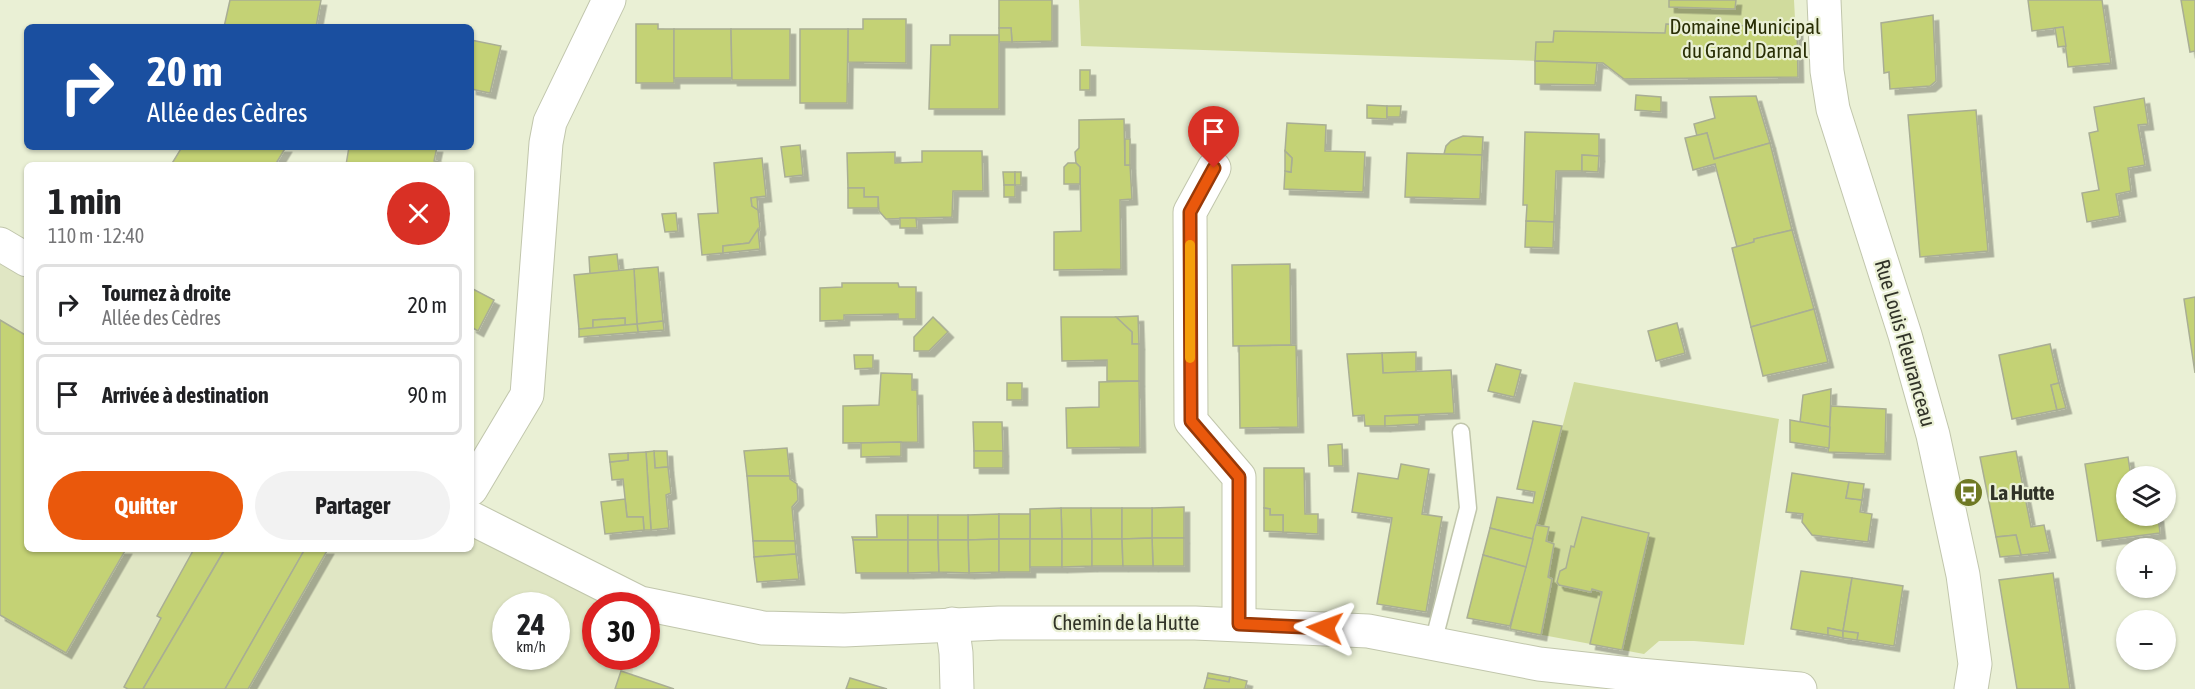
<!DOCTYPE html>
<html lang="fr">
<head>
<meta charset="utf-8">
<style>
	body { margin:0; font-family:"Asap Condensed",sans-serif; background:#f2f2f2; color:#202124; height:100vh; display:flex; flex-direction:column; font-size:22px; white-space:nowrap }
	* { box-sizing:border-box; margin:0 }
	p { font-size:20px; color:#757577 }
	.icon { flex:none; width:33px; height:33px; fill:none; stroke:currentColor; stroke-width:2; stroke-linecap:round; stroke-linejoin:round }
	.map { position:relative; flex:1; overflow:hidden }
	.side { position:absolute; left:24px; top:162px; width:450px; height:390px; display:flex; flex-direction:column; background:#fff; border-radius:9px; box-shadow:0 2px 4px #0004 }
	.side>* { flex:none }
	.banner { position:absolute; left:24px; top:24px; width:450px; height:126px; border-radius:9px; box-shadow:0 2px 4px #0004; background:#1a4fa0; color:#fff; overflow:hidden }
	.tools { position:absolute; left:2116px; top:466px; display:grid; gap:12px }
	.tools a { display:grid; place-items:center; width:60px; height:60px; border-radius:50%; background:#fff; box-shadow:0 2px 4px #0004; font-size:30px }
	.speed { position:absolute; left:492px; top:592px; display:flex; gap:12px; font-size:30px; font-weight:700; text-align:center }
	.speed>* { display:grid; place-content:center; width:78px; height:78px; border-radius:50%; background:#fff; box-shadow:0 2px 4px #0004; line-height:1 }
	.speed small { font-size:15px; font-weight:400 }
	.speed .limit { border:9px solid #d22; background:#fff; color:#111 }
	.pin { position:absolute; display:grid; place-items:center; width:51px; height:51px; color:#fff; margin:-62px -26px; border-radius:50% 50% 50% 0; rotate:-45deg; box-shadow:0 0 6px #0007 }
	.pin .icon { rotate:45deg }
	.me { position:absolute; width:66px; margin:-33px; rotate:273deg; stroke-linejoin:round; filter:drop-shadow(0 0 4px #0008) }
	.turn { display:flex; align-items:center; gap:21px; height:126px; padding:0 24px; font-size:27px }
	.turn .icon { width:78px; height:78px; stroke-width:2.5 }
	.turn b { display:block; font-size:42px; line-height:51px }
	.round { display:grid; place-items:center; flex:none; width:63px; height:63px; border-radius:32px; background:#f2f2f2 }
	.head { display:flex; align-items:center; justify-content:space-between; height:102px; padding:0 24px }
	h1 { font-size:36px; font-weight:700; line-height:45px }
	.button { display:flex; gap:12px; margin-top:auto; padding:12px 24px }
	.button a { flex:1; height:69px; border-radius:36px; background:#ea580c; color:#fff; font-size:24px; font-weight:700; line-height:69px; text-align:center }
	.button a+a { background:#f2f2f2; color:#202124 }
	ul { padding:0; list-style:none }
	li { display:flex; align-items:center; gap:18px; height:81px; margin:0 12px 9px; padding:0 12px; border:3px solid #e0e0e0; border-radius:9px }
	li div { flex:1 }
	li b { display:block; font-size:22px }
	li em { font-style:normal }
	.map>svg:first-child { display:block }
</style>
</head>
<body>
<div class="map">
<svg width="2195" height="689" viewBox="0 0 2195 689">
	<defs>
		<filter id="shadow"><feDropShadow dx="5.5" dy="5.5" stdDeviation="0" flood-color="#0004"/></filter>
	</defs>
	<rect width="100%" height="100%" fill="#eaf0d5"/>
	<path fill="#e0e6c4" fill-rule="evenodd" d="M0 244 27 260V549H471V518L640 606H596V657H634L631 689H0ZM506 606H556V657H506Z"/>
	<g fill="#d0db9d">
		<path d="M1079 0H1794L1798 77 1624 79 1603 63 1081 46Z"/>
		<path d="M1574 382 1779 419 1744 645 1694 641H1659L1644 654 1510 629Z"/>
	</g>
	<g fill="#c4d275" stroke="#a9ae94" stroke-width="1.5" filter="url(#shadow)">
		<path d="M230 0H321L316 27H224Z"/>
		<path d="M999 0H1052V41L1012 42 1011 28H999Z"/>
		<path d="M1669 0H1736L1735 9 1669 7Z"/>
		<path d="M2028 0H2102L2111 63 2068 67 2063 27 2032 31Z"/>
		<path d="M2181 0H2195V51L2190 52Z"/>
		<path d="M1933 15 1936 81 1930 86 1890 89 1889 72 1884 73 1881 23Z"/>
		<path d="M863 19H906V63L848 62V29H863Z"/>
		<path d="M636 24H658V29H674V83H636Z"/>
		<path d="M1666 24 1797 27 1798 77 1624 79 1603 63 1535 61 1536 42H1553L1554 31 1665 33Z"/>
		<path d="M2063 27 2066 46 2058 47 2055 28Z"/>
		<path d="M999 28H1011L1012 42H999Z"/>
		<path d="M674 29H731L732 78H674Z"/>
		<path d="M731 29H790V80H732Z"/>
		<path d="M800 29H848L847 103H800Z"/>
		<path d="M950 35H999V109H929L931 45H950Z"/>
		<path d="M471 40 501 46 490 93 471 89Z"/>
		<path d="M1535 61 1597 63 1595 85 1535 84Z"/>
		<rect x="1080" y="70" width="10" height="20"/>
		<path d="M1636 95 1661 97V112L1635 110Z"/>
		<path d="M1756 96 1770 143 1714 159 1707 133 1697 136 1694 124 1715 118 1710 97Z"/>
		<path d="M2144 98 2148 124 2138 125 2145 165 2128 168 2131 191 2116 194 2120 216 2087 222 2082 193 2099 190 2089 133 2098 131 2094 107Z"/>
		<path d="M1367 105 1387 106V119L1367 118Z"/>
		<path d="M1387 106H1401L1400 117H1387Z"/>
		<path d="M1976 110 1988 251 1920 257 1908 115Z"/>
		<path d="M1124 119 1125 165H1130L1132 199 1120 200 1121 269 1054 270V232L1081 231 1080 167 1076 163 1075 152 1079 148V120Z"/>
		<path d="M1287 123 1326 125 1325 151 1365 152 1363 192 1284 189 1285 171 1291 172 1292 158 1285 151Z"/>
		<path d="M1525 132 1599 134V156L1582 155V171H1556L1554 222 1526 221 1527 205H1523Z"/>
		<path d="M1707 133 1714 159 1770 143 1792 230 1754 239V242L1737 247 1715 164 1693 170 1685 138Z"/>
		<path d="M1463 136 1483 137 1482 155 1444 154 1446 146 1451 141Z"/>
		<rect x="1125" y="139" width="5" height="26"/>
		<path d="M800 145 803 175 785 177 781 147Z"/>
		<path d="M182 147H286L275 165H171Z"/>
		<path d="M349 147H437L434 161 449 164 346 165Z"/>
		<path d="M922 151H982L983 191H953L952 217 886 219 879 211 878 197H864V188H848L847 153 895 152V163L922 162Z"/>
		<path d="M1285 151 1292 158 1291 172 1285 171Z"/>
		<path d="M1407 153 1482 155 1480 199 1405 197Z"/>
		<path d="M1582 155 1599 156 1598 172 1582 171Z"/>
		<path d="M762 158 766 196 751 198 752 206 758 210 760 229 749 243 723 246V253L702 255 698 214 718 213 714 163Z"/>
		<path d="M1068 163H1076L1080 167V184H1064V167Z"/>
		<path d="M1003 172H1015V185H1004Z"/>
		<rect x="1015" y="172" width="6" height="13"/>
		<rect x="1004" y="185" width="11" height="12"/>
		<path d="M848 188H864V197H878V208H848Z"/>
		<path d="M757 197 758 210 752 206 751 198Z"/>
		<path d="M676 213 678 231 665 232 662 214Z"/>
		<path d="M900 218H916L917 228H900Z"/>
		<path d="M1526 221 1554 222 1553 248 1525 247Z"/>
		<path d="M758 229 760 249 723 253V246L749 243Z"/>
		<path d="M1792 230 1814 309 1751 327 1732 248 1754 242V239Z"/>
		<path d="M617 254 619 271 590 274 589 257Z"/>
		<path d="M1290 264 1291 345 1233 346 1232 265Z"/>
		<path d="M658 267 663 321 637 324 634 269Z"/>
		<path d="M634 269 637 324 625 325V318L593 320V328L579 329 574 275Z"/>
		<path d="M842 283H898L899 287H916V319H898V314L844 315V320L820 321V288L842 287Z"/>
		<path d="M471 288 494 300 478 331 471 327Z"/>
		<path d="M2195 297V373L2184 299Z"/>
		<path d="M1814 309 1828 362 1763 376 1751 327Z"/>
		<path d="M1138 316 1139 344H1132V332L1116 317Z"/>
		<path d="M933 317 948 332 929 351H914V337Z"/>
		<path d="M1061 317H1116L1132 332V344H1139V381H1107V360L1062 361Z"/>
		<path d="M625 318V325L593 328V320Z"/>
		<path d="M0 320 27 336V549H126L66 653 0 615Z"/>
		<path d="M663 321 664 330 638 332 637 324Z"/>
		<path d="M1677 323 1685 353 1656 361 1648 331Z"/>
		<path d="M637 324 638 332 579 337V329Z"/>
		<path d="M2050 344 2059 383 2051 385 2057 410 2012 419 1999 355Z"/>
		<path d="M1296 345 1298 427 1240 428 1239 346Z"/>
		<path d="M1416 352V372L1383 373 1382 353Z"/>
		<path d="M1382 353 1383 373 1451 370 1454 413 1385 416V426H1365L1364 415 1353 416 1347 354Z"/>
		<path d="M854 355H873V368L855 369Z"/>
		<path d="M1496 364 1521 370 1514 397 1488 391Z"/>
		<path d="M881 373 912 374V390H917L918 442 843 443V406L879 405Z"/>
		<path d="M1139 381 1140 447 1067 448 1066 408 1099 407V382Z"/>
		<rect x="1007" y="383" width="15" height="17"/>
		<path d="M2059 383 2066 408 2057 410 2051 385Z"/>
		<path d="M1831 389 1830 427 1800 422 1803 395Z"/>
		<path d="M1831 406 1886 409 1885 454 1828 452Z"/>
		<path d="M1419 415V424L1385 426V416Z"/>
		<path d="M1790 420 1830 427 1829 448 1790 442Z"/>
		<path d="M1533 421 1562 426 1533 539 1490 528 1497 497 1533 503 1535 492 1517 489Z"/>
		<path d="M973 422H1002L1003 451H974Z"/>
		<path d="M901 442V456L861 457V443Z"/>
		<path d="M1342 444 1343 466H1329L1328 445Z"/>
		<path d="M787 448 790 476H747L744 451Z"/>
		<path d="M654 451H667L668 467 655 468Z"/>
		<path d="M654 451 655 468 668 467 671 493 666 495 669 528 651 530 646 452Z"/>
		<rect x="974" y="451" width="29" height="17"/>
		<path d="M2016 451 2031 527 2044 525 2050 552 2021 555 2016 535 1996 537 1980 457Z"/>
		<path d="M646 452 651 530H644L643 517H627L623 479 612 480 610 462 628 460V453Z"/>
		<path d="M628 453V460L610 462 609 454Z"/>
		<path d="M2128 457 2131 477H2127V516H2158L2160 533 2097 541 2085 464Z"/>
		<path d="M1401 464 1429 469 1422 514 1442 517 1426 612 1377 604 1392 518 1352 512 1358 473 1398 479Z"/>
		<path d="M1264 468H1304L1305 514H1318V534L1283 532V515H1270V509L1264 508Z"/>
		<path d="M1792 473 1849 482 1846 498 1862 500 1860 512 1872 514 1868 542 1812 535 1802 522 1803 514 1786 512Z"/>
		<path d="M747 476H790V479L797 484 798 500 792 507 795 541H753Z"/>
		<path d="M1849 482 1864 484 1862 500 1846 498Z"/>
		<path d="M625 499 627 517H643L644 530 605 534 601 502Z"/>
		<path d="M1184 507V538H1152V508Z"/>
		<path d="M1061 508H1091L1092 539H1062Z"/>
		<path d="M1061 508 1062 539H1030V509Z"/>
		<path d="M1091 508H1122V539H1092Z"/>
		<path d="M1122 508H1152V538L1122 539Z"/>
		<path d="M1264 508 1270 509V515H1283V532L1264 531Z"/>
		<path d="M999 514V539L968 540V515Z"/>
		<rect x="999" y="514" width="31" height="25"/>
		<path d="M876 515H908V540H853L852 537H877Z"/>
		<rect x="908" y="515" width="30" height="25"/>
		<rect x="938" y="515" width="30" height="25"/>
		<path d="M1582 517 1649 533 1622 650 1590 644 1602 592 1592 589 1591 592 1559 585 1557 582 1560 571 1566 568 1571 546 1574 547Z"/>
		<path d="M1536 525 1549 527 1546 541 1554 544 1548 577 1552 579 1541 635 1510 629Z"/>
		<path d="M1490 528 1533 539 1526 567 1483 555Z"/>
		<path d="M2016 535 2021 555 2000 557 1996 537Z"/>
		<path d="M1152 538H1184V566H1153Z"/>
		<path d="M999 539V572L969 573 968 540Z"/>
		<rect x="999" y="539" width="31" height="33"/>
		<rect x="1030" y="539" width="32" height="28"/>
		<path d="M1062 539H1092V566L1062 567Z"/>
		<path d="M1092 539H1122L1123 566H1092Z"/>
		<path d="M1122 539 1152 538 1153 566H1123Z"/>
		<path d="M853 540H908V573H856Z"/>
		<path d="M908 540H938L939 572 908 573Z"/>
		<path d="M938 540H968L969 573 939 572Z"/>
		<path d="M753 541H795L796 554 754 557Z"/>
		<path d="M194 549H225L143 689H128L124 687 161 618 157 616Z"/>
		<path d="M225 549H305L225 689H143Z"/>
		<path d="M305 549H328L248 689H225Z"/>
		<path d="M796 554 799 579 757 582 754 557Z"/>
		<path d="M1483 555 1526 567 1510 626 1467 618Z"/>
		<path d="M1801 571 1852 578 1843 631 1828 628V635L1791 629Z"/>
		<path d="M2053 573 2070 689H2017L1999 580Z"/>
		<path d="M1852 578 1903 586 1894 646 1857 640 1858 633 1843 631Z"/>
		<path d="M1828 628 1843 631V638L1828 635Z"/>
		<path d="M1843 631 1858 633 1857 640 1843 638Z"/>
		<path d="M621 671 674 689H615Z"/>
		<path d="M1208 673 1230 677 1229 682 1207 678Z"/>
		<path d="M1230 677 1247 681 1245 689H1204L1207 678 1229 682Z"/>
		<path d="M850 678 887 689H846Z"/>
	</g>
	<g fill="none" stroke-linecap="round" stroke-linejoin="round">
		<defs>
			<path id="service" d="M1433 643 1468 508 1461 432"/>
			<g id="minor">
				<path d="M1824 0 1827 71 1833 109 1905 335 1933 435 1963 575 1975 664 1971 689"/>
				<path d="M1214 168 1190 212 1191 421 1239 477V624"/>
				<path d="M0 244 27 260"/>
				<path d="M471 489 527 395 546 143 550 122 609 0"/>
				<path d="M471 518 640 603 763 628 844 630 999 623H1195L1368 631 1539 664 1639 675 1800 689"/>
				<path d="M952 624 956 653 957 689"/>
			</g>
		</defs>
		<use href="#service" stroke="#c1c6ac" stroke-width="19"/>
		<use href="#minor" stroke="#c1c6ac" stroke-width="35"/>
		<use href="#service" stroke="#fff" stroke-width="16"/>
		<use href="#minor" stroke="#fff" stroke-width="33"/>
	</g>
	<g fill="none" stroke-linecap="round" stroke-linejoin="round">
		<defs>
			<path id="route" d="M1214 168 1190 212 1191 421 1239 477V624L1325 628"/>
		</defs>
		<use href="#route" stroke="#983908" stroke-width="15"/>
		<use href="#route" stroke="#ea580c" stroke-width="10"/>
		<path stroke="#f59e0b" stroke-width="10" d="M1190 245V358"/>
	</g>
	<defs>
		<symbol id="bus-disc" viewBox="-11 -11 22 22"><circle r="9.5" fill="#6f7924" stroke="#eaf0d5"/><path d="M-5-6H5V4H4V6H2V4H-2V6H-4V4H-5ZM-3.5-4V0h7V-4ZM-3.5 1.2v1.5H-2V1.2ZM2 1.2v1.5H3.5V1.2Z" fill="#fff"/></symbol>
	</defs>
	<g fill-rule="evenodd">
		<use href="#bus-disc" x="1952" y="476" width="33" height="33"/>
	</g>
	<g text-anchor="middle" stroke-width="4.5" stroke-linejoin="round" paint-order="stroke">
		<g font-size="21" fill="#292e05" stroke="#eaf0d5">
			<text x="1745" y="34">Domaine Municipal<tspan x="1745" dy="24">du Grand Darnal</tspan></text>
		</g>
		<g font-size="21" fill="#313328" stroke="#eaf0d5">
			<text transform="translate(1905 343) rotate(74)" y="7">Rue Louis Fleuranceau</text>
			<text x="1126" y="630">Chemin de la Hutte</text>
		</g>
		<g font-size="21" font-weight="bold" fill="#313328" stroke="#eaf0d5" text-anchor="start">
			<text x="1990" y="500">La Hutte</text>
		</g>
	</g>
</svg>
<div class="tools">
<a><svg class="icon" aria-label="layers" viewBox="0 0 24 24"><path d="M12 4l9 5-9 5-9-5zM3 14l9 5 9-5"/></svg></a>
<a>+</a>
<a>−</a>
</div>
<div class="speed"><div>24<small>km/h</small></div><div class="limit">30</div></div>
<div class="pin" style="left:1214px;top:168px;background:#d93025"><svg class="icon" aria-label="arrive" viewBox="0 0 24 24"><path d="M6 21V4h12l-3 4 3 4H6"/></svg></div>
<svg class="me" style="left:1325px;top:628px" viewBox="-20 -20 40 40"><path d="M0-17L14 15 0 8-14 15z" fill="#ea580c" stroke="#fff" stroke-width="4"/></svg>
<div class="banner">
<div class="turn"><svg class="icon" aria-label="right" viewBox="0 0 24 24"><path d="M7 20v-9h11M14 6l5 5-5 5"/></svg><div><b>20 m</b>Allée des Cèdres</div></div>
</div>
<section class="side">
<div class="head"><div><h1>1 min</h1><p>110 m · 12:40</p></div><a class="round" style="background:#d93025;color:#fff"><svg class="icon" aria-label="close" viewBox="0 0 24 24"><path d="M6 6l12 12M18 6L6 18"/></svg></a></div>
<ul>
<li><svg class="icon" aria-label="right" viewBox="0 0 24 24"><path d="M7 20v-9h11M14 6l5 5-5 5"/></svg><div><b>Tournez à droite</b><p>Allée des Cèdres</p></div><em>20 m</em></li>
<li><svg class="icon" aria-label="arrive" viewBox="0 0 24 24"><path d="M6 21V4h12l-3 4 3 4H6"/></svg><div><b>Arrivée à destination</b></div><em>90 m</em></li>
</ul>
<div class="button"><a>Quitter</a><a>Partager</a></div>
</section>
</div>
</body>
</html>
